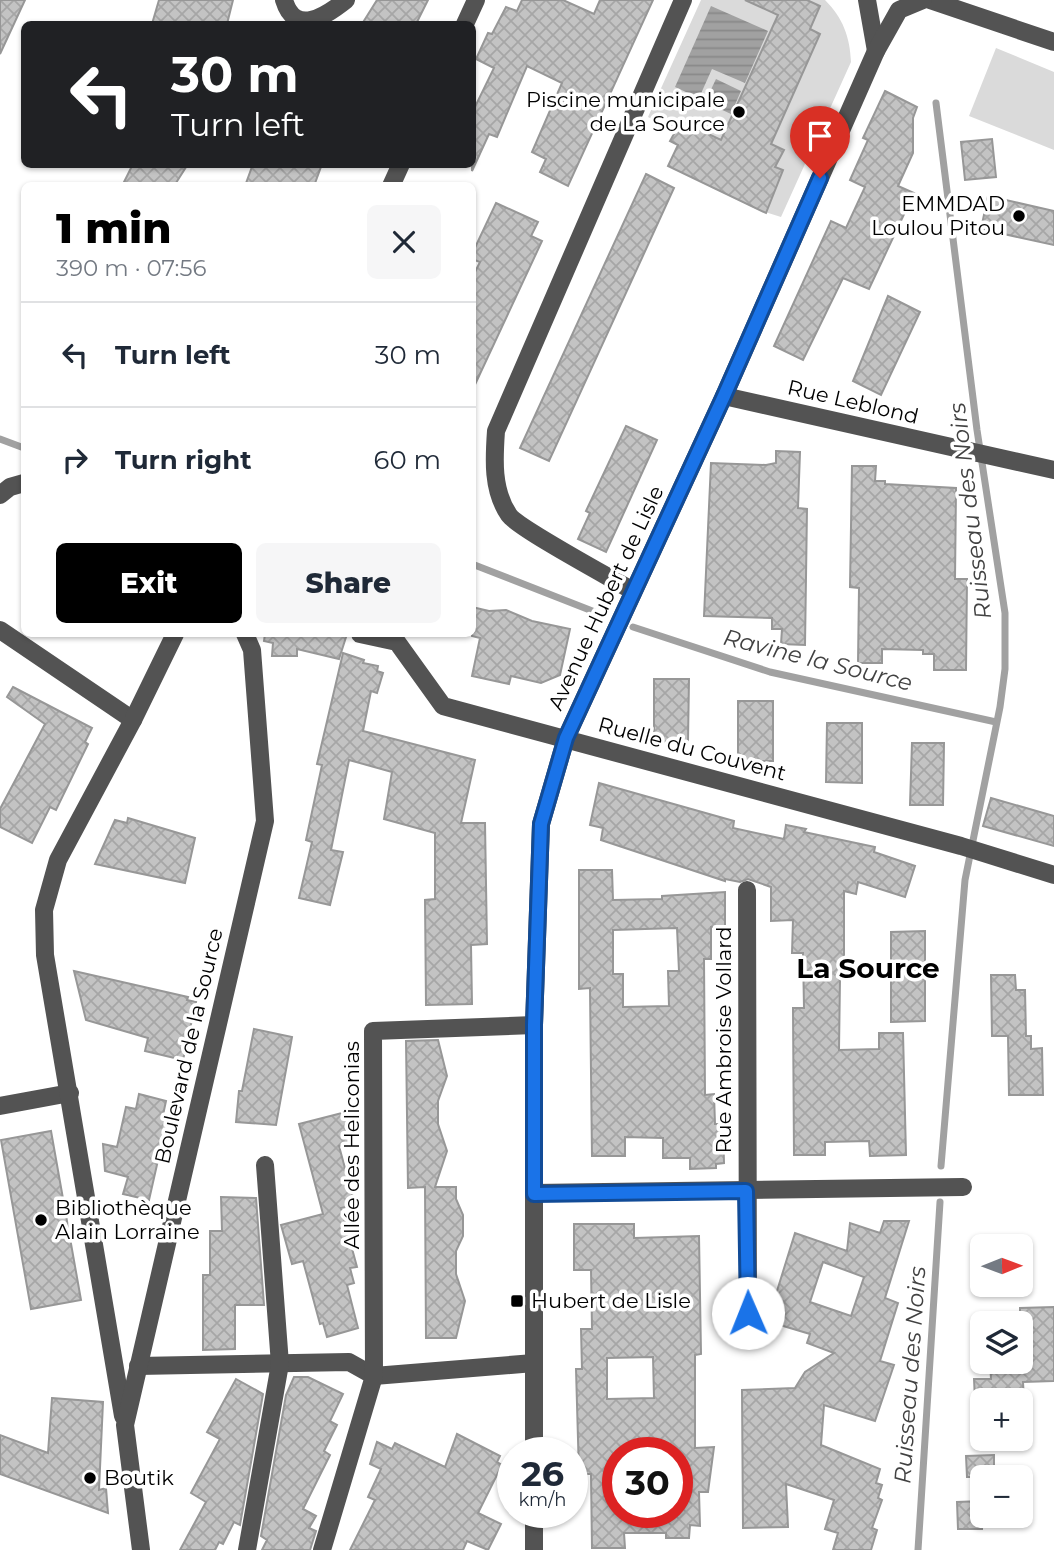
<!DOCTYPE html>
<html lang="en">
<head>
<meta charset="utf-8">
<style>
	body { margin:0; font-family:Montserrat,sans-serif; background:#f6f6f7; color:#1f2937; height:100vh; display:flex; flex-direction:column; font-size:26px; white-space:nowrap }
	* { box-sizing:border-box; margin:0 }
	p { font-size:23px; color:#747a83 }
	.icon { flex:none; width:38px; height:38px; fill:none; stroke:currentColor; stroke-width:2; stroke-linecap:round; stroke-linejoin:round }
	.map { position:relative; flex:1; overflow:hidden }
	.sheet { position:absolute; left:21px; top:182px; width:455px; height:455px; display:flex; flex-direction:column; background:#fff; border-radius:10px; box-shadow:0 2px 5px #0004 }
	.sheet>* { flex:none }
	.guide { position:absolute; left:21px; top:21px; width:455px; height:147px; border-radius:10px; box-shadow:0 2px 5px #0004; background:#202124; color:#fff; overflow:hidden }
	.needle { width:46px; rotate:89deg }
	.tools { position:absolute; left:970px; top:1234px; display:grid; gap:14px }
	.tools a { display:grid; place-items:center; width:63px; height:63px; border-radius:10px; background:#fff; box-shadow:0 2px 5px #0004; font-size:35px }
	.speed { position:absolute; left:497px; top:1437px; display:flex; gap:14px; font-size:35px; font-weight:700; text-align:center }
	.speed>* { display:grid; place-content:center; width:91px; height:91px; border-radius:50%; background:#fff; box-shadow:0 2px 5px #0004; line-height:1 }
	.speed small { font-size:18px; font-weight:400 }
	.speed .limit { border:10px solid #d22; background:#fff; color:#111 }
	.pin { position:absolute; display:grid; place-items:center; width:60px; height:60px; color:#fff; margin:-72px -30px; border-radius:50% 50% 50% 0; rotate:-45deg; box-shadow:0 0 7px #0007 }
	.pin .icon { rotate:45deg }
	.me { position:absolute; width:77px; margin:-38px; rotate:359deg; stroke-linejoin:round; filter:drop-shadow(0 0 5px #0008) }
	.turn { display:flex; align-items:center; gap:24px; height:147px; padding:0 35px; font-size:32px }
	.turn .icon { width:91px; height:91px; stroke-width:2.5 }
	.turn b { display:block; font-size:49px; line-height:60px }
	.round { display:grid; place-items:center; flex:none; width:74px; height:74px; border-radius:10px; background:#f6f6f7 }
	.headline { display:flex; align-items:center; justify-content:space-between; height:119px; padding:0 35px }
	h1 { font-size:42px; font-weight:800; line-height:52px; color:#000 }
	.action { display:flex; gap:14px; margin-top:auto; padding:14px 35px }
	.action a { flex:1; height:80px; border-radius:10px; background:#000; color:#fff; font-size:28px; font-weight:800; line-height:80px; text-align:center }
	.action a+a { background:#f6f6f7; color:#1f2937 }
	ul { padding:0; list-style:none }
	li { display:flex; align-items:center; gap:21px; height:105px; padding:0 35px; border-top:2px solid #e0e1e3 }
	li div { flex:1 }
	li b { display:block; font-size:26px }
	li em { font-style:normal }
	.map>svg:first-child { display:block }
</style>
</head>
<body>
<div class="map">
<svg width="1054" height="1550" viewBox="0 0 1054 1550">
	<defs>
		<pattern id="water-rules" width="6" height="5" patternUnits="userSpaceOnUse" patternTransform="scale(1.75)"><rect width="6" height="5" fill="#a1a1a1"/><path d="M0 2.5h6" fill="none" stroke="#898989"/></pattern>
		<pattern id="building-cross-hatch" width="8" height="8" patternUnits="userSpaceOnUse" patternTransform="scale(1.75)"><rect width="8" height="8" fill="#c3c3c3"/><path d="M0 0l8 8M0 8l8-8" fill="none" stroke="#a6a6a6"/></pattern>
	</defs>
	<rect width="100%" height="100%" fill="#fff"/>
	<g fill="#dadada">
		<path d="M701 0H825C843 18 850 37 851 62L781 217 756 209 682 173 686 165 671 159 678 145 670 141 675 131 648 117Z"/>
		<path d="M996 48 1054 72V150L969 116Z"/>
	</g>
	<g fill="url(#water-rules)">
		<path d="M711 6 768 31 745 83 712 69 699 98 675 87Z"/>
		<path d="M716 79 741 91 731 114 705 102Z"/>
	</g>
	<g fill="none" stroke-linecap="round" stroke-linejoin="round">
		<g stroke="#a1a1a1" stroke-width="7">
			<path d="M936 103 977 430 1005 613V669L1000 707 965 880 941 1166"/>
			<path d="M0 439 24 448"/>
			<path d="M472 564 600 614"/>
			<path d="M633 627 770 672 996 722"/>
			<path d="M918 1550 940 1202"/>
		</g>
	</g>
	<g fill="url(#building-cross-hatch)" stroke="#979797" stroke-width="2" fill-rule="evenodd">
		<path d="M0 0H25L0 54Z"/>
		<path d="M159 0H233L227 24H152Z"/>
		<path d="M377 0H428L416 24H362Z"/>
		<path d="M522 0H563L594 14 600 0H653L568 186 540 172 546 159 532 152 562 83 527 66 497 137 489 134 472 171V113L494 68 476 59 488 33 492 34 506 7 517 11Z"/>
		<path d="M745 0H807L820 6 810 29 820 34 771 144 784 150 775 167 783 170 766 213 668 166 678 145 670 141 681 121 721 140 778 15Z"/>
		<path d="M885 91 917 107 913 118V153L898 186 914 193 869 289 843 278 803 360 774 346 831 221 846 228 865 187 850 180 868 140 863 138Z"/>
		<path d="M992 139 996 177 965 180 961 142Z"/>
		<path d="M133 164H188L174 186H122Z"/>
		<path d="M253 164H322L314 186H245Z"/>
		<path d="M646 174 674 188 549 461 520 448Z"/>
		<path d="M988 196 1054 211V245L981 229Z"/>
		<path d="M496 203 538 222 531 236 542 241 472 391V278L480 262 472 259V254Z"/>
		<path d="M888 296 920 312 881 395 853 381Z"/>
		<path d="M626 426 657 440 606 552 578 539 590 513 586 511Z"/>
		<path d="M776 451 800 452 798 508 807 509 805 645 781 644 782 629H772V618L704 616 711 463 766 465 776 463Z"/>
		<path d="M852 466H876L875 481H885V484L956 488 955 579H967L966 670H934V654H923V650L882 649V663H858L859 588 850 587Z"/>
		<path d="M472 607 489 611 506 610 532 621 570 629 560 675 541 683 511 676 509 684 472 676 480 638 472 636Z"/>
		<path d="M265 634H347L339 659 297 649V656H272L273 643 264 641Z"/>
		<path d="M343 653 364 660 363 663 378 666 377 671 383 673 377 693 371 691 363 731 475 760 461 823H485L487 944 471 945 472 1004 426 1005 425 900 435 899V833L384 819 392 772 349 760 331 850 343 852 330 905 299 898 312 842 306 840 322 765 317 764Z"/>
		<path d="M654 679H689L688 742 654 741Z"/>
		<path d="M13 687 92 728 85 742 88 744 56 810 50 807 32 843 0 827V809L45 724 7 697Z"/>
		<rect x="738" y="701" width="35" height="60"/>
		<path d="M827 723H862V783L826 782Z"/>
		<path d="M912 743H944L943 805H910Z"/>
		<path d="M599 783 734 821 733 828 784 839 786 825 806 829 804 832 875 847 874 852 915 866 905 897 858 882 856 894 844 891V978H840L839 1050 879 1049V1033H903L906 1155 870 1156 869 1141 825 1142V1155H794L793 1008H804L803 953H792L793 920 771 921V887L748 879 740 882 725 879V881L601 840 603 828 590 825Z"/>
		<path d="M991 798 1054 816V846L983 826Z"/>
		<path d="M128 818 195 838 185 883 95 864 115 820 127 823Z"/>
		<path d="M579 870H612L613 900 662 899V896L725 892V927H711V959H704L705 1095 714 1094 715 1124H723L724 1163 716 1164V1168L690 1169V1158H663V1138L625 1137V1156H592L590 988 579 989ZM677 928 679 971H668L669 1006 623 1007V974H613V930Z"/>
		<path d="M925 931V1021L891 1022V932Z"/>
		<path d="M74 971 188 997 187 1000 196 1002 183 1060 145 1051 148 1038 86 1020Z"/>
		<path d="M991 975H1015L1016 990H1025L1026 1036H1031V1049L1042 1048 1043 1095H1009L1008 1036H992Z"/>
		<path d="M254 1029 292 1037 276 1125 236 1122 239 1091H242Z"/>
		<path d="M438 1040 447 1076 438 1101V1124L447 1151 435 1187H456V1199L463 1215V1236L456 1251V1274L465 1301 456 1338H426L425 1187 408 1188 406 1041Z"/>
		<path d="M139 1094 166 1101 163 1115 168 1116 149 1200 123 1194 128 1177 105 1171 103 1144 117 1147 126 1107 136 1109Z"/>
		<path d="M346 1112 354 1142 339 1146 355 1205 341 1208 357 1267 350 1268 354 1283 347 1285 358 1328 327 1337 323 1323 320 1324 303 1261 292 1264 281 1225 323 1214 299 1124Z"/>
		<path d="M51 1131 81 1300 31 1309 1 1140Z"/>
		<path d="M221 1197 256 1198 264 1305H235V1349L203 1350V1275H210V1231H222Z"/>
		<path d="M884 1221H909L885 1298 898 1303 880 1361 894 1365 875 1421 824 1405 821 1445 880 1469 876 1483 882 1485 878 1498 882 1500 872 1528 877 1530 871 1550H833L838 1533 825 1529 834 1500 786 1484 788 1527 743 1528 742 1390 795 1388 805 1372 834 1353 807 1343 810 1334 780 1325 784 1311 772 1307 795 1233 847 1251 850 1223 880 1233ZM823 1262 864 1277 851 1316 810 1302Z"/>
		<path d="M574 1224H634V1238L699 1236 701 1354 695 1355V1448L714 1447 708 1492H699L700 1526 690 1525 689 1538H666V1533H624L625 1548H592L591 1474H579L576 1369H582L581 1329H592L591 1270H574ZM653 1357 654 1398 607 1399V1358ZM618 1452H677V1512H618Z"/>
		<path d="M1054 1307V1381L1023 1382 1024 1400H975L974 1379H991L990 1362H1020V1308Z"/>
		<path d="M294 1377H308L343 1394 330 1421 337 1425 324 1451 330 1455 303 1509 316 1516 309 1528 316 1531 310 1550H262L267 1540 261 1536 286 1395Z"/>
		<path d="M236 1379 263 1394 240 1525 234 1522 223 1544 219 1542 215 1550H180L206 1502 191 1493 220 1439 207 1432Z"/>
		<path d="M52 1398 103 1402 99 1490 106 1488 108 1513 0 1474V1435L48 1453Z"/>
		<path d="M457 1434 500 1456 497 1462 502 1465 478 1513 501 1524 488 1550 467 1541 463 1550H350L375 1500 368 1497 381 1469 370 1464 377 1442 392 1449 395 1443 445 1467Z"/>
		<path d="M994 1455V1477H967L966 1456Z"/>
		<path d="M982 1501V1529H958L957 1502Z"/>
	</g>
	<g fill="none" stroke-linecap="round" stroke-linejoin="round">
		<g stroke="#535353" stroke-width="18">
			<path d="M284 0C295 37 326 16 346 0"/>
			<path d="M867 0 876 51"/>
			<path d="M930 0 1054 42"/>
			<path d="M465 24 476 0"/>
			<path d="M391 186 401 164"/>
			<path d="M724 396 1054 470"/>
			<path d="M0 495 10 487 24 483"/>
			<path d="M633 591C613 579 518 528 509 515 492 490 494 459 496 431L683 0"/>
			<path d="M0 630 133 720"/>
			<path d="M360 634 397 642 443 706 961 846 1054 875"/>
			<path d="M747 890 748 1313"/>
			<path d="M0 1106 70 1093"/>
			<path d="M534 1193 963 1187"/>
			<path d="M138 1366 349 1362 374 1376 534 1363"/>
			<path d="M123 1416 45 955 44 910 58 860 133 720 175 634"/>
			<path d="M534 1452V1025L541 824 566 738 724 396 876 51 899 10 923 0"/>
			<path d="M141 1550 125 1425 265 821 252 650 245 634"/>
			<path d="M247 1550 280 1364 265 1165"/>
			<path d="M322 1550 374 1376 373 1031 534 1025"/>
			<path d="M534 1550V1512"/>
		</g>
	</g>
	<g fill="none" stroke-linecap="round" stroke-linejoin="round">
		<defs>
			<path id="route" d="M748 1313 746 1191 534 1194V1025L541 824 566 738 724 396 820 178"/>
		</defs>
		<use href="#route" stroke="#114b97" stroke-width="18"/>
		<use href="#route" stroke="#1a73e8" stroke-width="12"/>
	</g>
	<g fill="#000" stroke="#fff" stroke-width="2.5">
		<circle cx="739" cy="112" r="7"/>
		<circle cx="1019" cy="216" r="7"/>
		<circle cx="41" cy="1220" r="7"/>
		<rect x="510" y="1294" width="14" height="14" rx="3.5"/>
		<circle cx="90" cy="1478" r="7"/>
	</g>
	<g text-anchor="middle" stroke-width="7" stroke-linejoin="round" paint-order="stroke">
		<g font-size="21" fill="#000" stroke="#fff" text-anchor="start">
			<text x="725" y="107" text-anchor="end">Piscine municipale<tspan x="725" dy="24">de La Source</tspan></text>
			<text x="1005" y="211" text-anchor="end">EMMDAD<tspan x="1005" dy="24">Loulou Pitou</tspan></text>
			<text x="55" y="1215">Bibliothèque<tspan x="55" dy="24">Alain Lorraine</tspan></text>
			<text x="531" y="1308">Hubert de Lisle</text>
			<text x="104" y="1485">Boutik</text>
		</g>
		<g font-size="21" fill="#000" stroke="#fff">
			<text transform="translate(853 402) rotate(13)" y="7">Rue Leblond</text>
			<text transform="translate(606 598) rotate(-65)" y="7">Avenue Hubert de Lisle</text>
			<text transform="translate(692 749) rotate(15)" y="7">Ruelle du Couvent</text>
			<text transform="translate(724 1040) rotate(-90)" y="7">Rue Ambroise Vollard</text>
			<text transform="translate(189 1046) rotate(-77)" y="7">Boulevard de la Source</text>
			<text transform="translate(352 1145) rotate(-90)" y="7">Allée des Heliconias</text>
		</g>
		<g font-size="23" font-style="italic" fill="#424242" stroke="#fff">
			<text transform="translate(970 511) rotate(-97)" y="8">Ruisseau des Noirs</text>
			<text transform="translate(818 660) rotate(14)" y="8">Ravine la Source</text>
			<text transform="translate(910 1375) rotate(-86)" y="8">Ruisseau des Noirs</text>
		</g>
		<g font-size="28" font-weight="bold" fill="#000" stroke="#fff">
			<text x="868" y="978">La Source</text>
		</g>
	</g>
</svg>
<div class="tools">
<a><svg class="needle" viewBox="-14 -14 28 28"><path d="M0-13l5 13h-10z" fill="#e53935"/><path d="M0 13l5-13h-10z" fill="#747a83"/></svg></a>
<a><svg class="icon" aria-label="layers" viewBox="0 0 24 24"><path d="M12 4l9 5-9 5-9-5zM3 14l9 5 9-5"/></svg></a>
<a>+</a>
<a>−</a>
</div>
<div class="speed"><div>26<small>km/h</small></div><div class="limit">30</div></div>
<div class="pin" style="left:820px;top:178px;background:#d93025"><svg class="icon" aria-label="arrive" viewBox="0 0 24 24"><path d="M6 21V4h12l-3 4 3 4H6"/></svg></div>
<svg class="me" style="left:748px;top:1313px" viewBox="-20 -20 40 40"><circle r="19" fill="#fff"/><path d="M0-13L10 11 0 6-10 11z" fill="#1a73e8"/></svg>
<div class="guide">
<div class="turn"><svg class="icon" aria-label="left" viewBox="0 0 24 24"><path d="M17 20v-9H6M10 6l-5 5 5 5"/></svg><div><b>30 m</b>Turn left</div></div>
</div>
<section class="sheet">
<div class="headline"><div><h1>1 min</h1><p>390 m · 07:56</p></div><a class="round"><svg class="icon" aria-label="close" viewBox="0 0 24 24"><path d="M6 6l12 12M18 6L6 18"/></svg></a></div>
<ul>
<li><svg class="icon" aria-label="left" viewBox="0 0 24 24"><path d="M17 20v-9H6M10 6l-5 5 5 5"/></svg><div><b>Turn left</b></div><em>30 m</em></li>
<li><svg class="icon" aria-label="right" viewBox="0 0 24 24"><path d="M7 20v-9h11M14 6l5 5-5 5"/></svg><div><b>Turn right</b></div><em>60 m</em></li>
</ul>
<div class="action"><a>Exit</a><a>Share</a></div>
</section>
</div>
</body>
</html>
